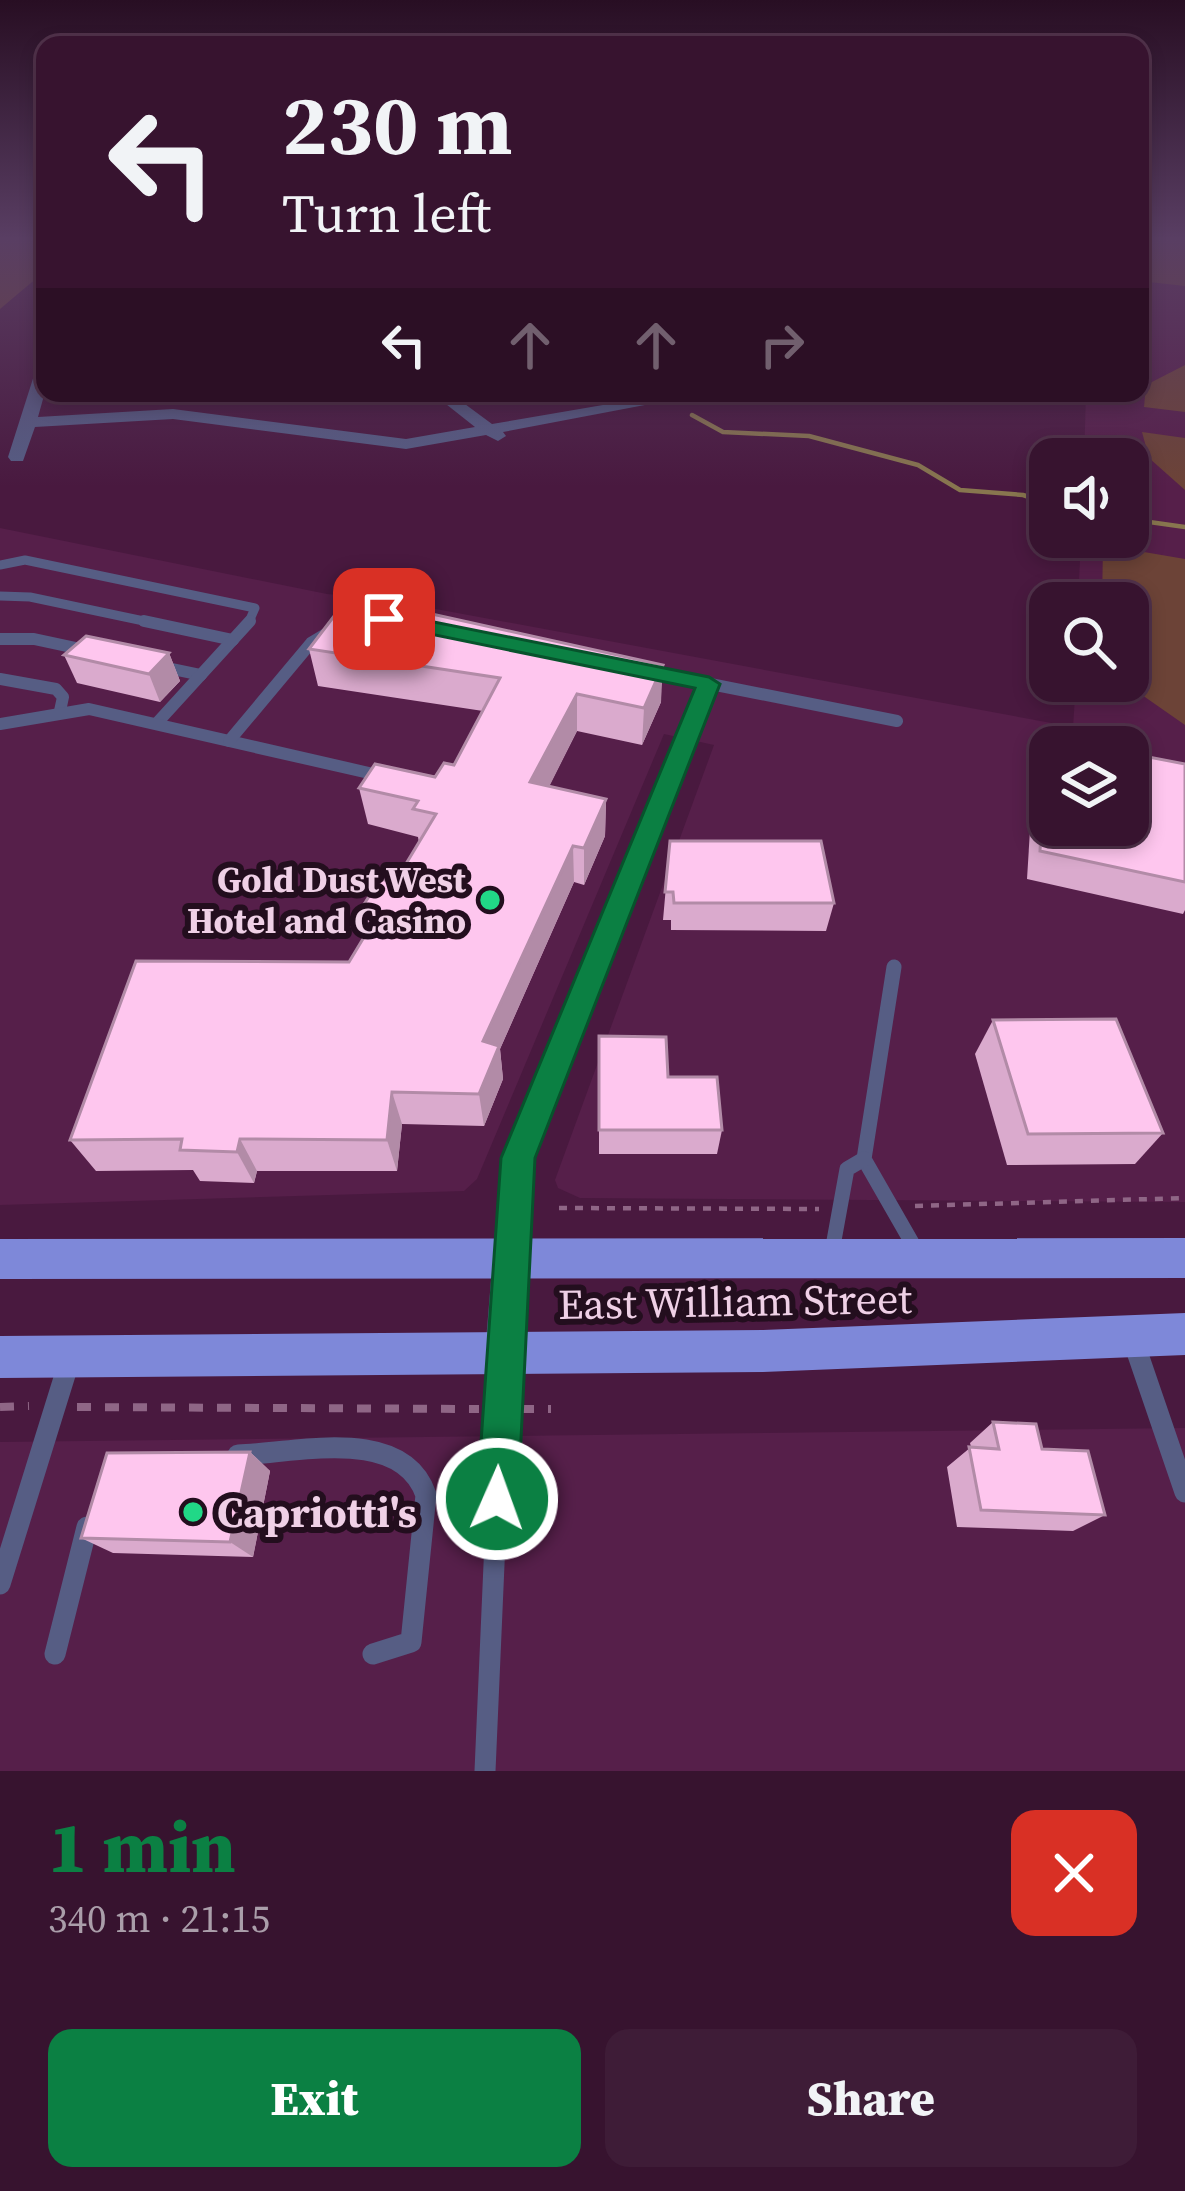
<!DOCTYPE html>
<html lang="en">
<head>
<meta charset="utf-8">
<style>
	body { margin:0; font-family:"Source Serif 4",serif; background:#3e1c37; color:#f1f3f6; height:100vh; display:flex; flex-direction:column; font-size:45px; white-space:nowrap }
	* { box-sizing:border-box; margin:0 }
	p { font-size:39px; color:#aa9eaa }
	.icon { flex:none; width:66px; height:66px; fill:none; stroke:currentColor; stroke-width:2; stroke-linecap:round; stroke-linejoin:round }
	.map { position:relative; height:1771px; overflow:hidden }
	.details { display:flex; flex-direction:column; background:#37132f; flex:1 }
	.details>* { flex:none }
	.hud { position:absolute; left:36px; top:36px; width:1113px; height:366px; border-radius:24px; box-shadow:0 6px 18px #0003,0 0 0 3px #51324b; background:#37132f; color:#f1f3f6; overflow:hidden }
	.controls { position:absolute; left:1029px; top:438px; display:grid; gap:24px }
	.controls a { display:grid; place-items:center; width:120px; height:120px; border-radius:24px; background:#37132f; box-shadow:0 6px 18px #0003,0 0 0 3px #51324b; font-size:60px }
	.pin { position:absolute; display:grid; place-items:center; width:102px; height:102px; color:#fff; margin:-51px; border-radius:24px; box-shadow:0 6px 18px #0006 }
	.me { position:absolute; width:132px; margin:-66px; rotate:2deg; stroke-linejoin:round; filter:drop-shadow(0 0 9px #0008) }
	.turn { display:flex; align-items:center; gap:42px; height:252px; padding:0 48px; font-size:54px }
	.turn .icon { width:156px; height:156px; stroke-width:2.5 }
	.turn b { display:block; font-size:84px; line-height:102px }
	.lanes { display:flex; align-items:center; height:114px; padding:0 48px; background:#0003; justify-content:center; gap:60px; direction:ltr }
	.lanes .off { opacity:.35 }
	.round { display:grid; place-items:center; flex:none; width:126px; height:126px; border-radius:24px; background:#3e1c37 }
	.summary { display:flex; align-items:center; justify-content:space-between; height:204px; padding:0 48px }
	h1 { font-size:72px; font-weight:800; line-height:90px; color:#0b8043 }
	.action { display:flex; gap:24px; margin-top:auto; padding:24px 48px }
	.action a { flex:1; height:138px; border-radius:24px; background:#0b8043; color:#fff; font-size:48px; font-weight:800; line-height:138px; text-align:center }
	.action a+a { background:#3e1c37; color:#f1f3f6 }
	.map>svg:first-child { display:block }
</style>
</head>
<body>
<div class="map">
<svg width="1185" height="1771" viewBox="0 0 1185 1771">
	<rect width="100%" height="100%" fill="#49193f"/>
	<g fill="#561f4a" fill-rule="evenodd">
		<path d="M1140 239H1185V1202L580 1198 558 1188 555 1180 714 745 664 734 477 1179 464 1191 0 1205V528L327 594 382 599 1073 727 1076 681H1128V603H1078L1081 537H1128V459H1084L1086 393H1140ZM1050 747H1128V825H1050Z"/>
		<path d="M1185 1428V1771H0V1442Z"/>
	</g>
	<g fill="#6c4337">
		<path d="M0 239H45V271L0 309Z"/>
		<path d="M1140 239H1185V286L1140 281Z"/>
		<path d="M1185 365V412L1144 407 1146 385Z"/>
		<path d="M1142 432 1185 438V490L1149 458Z"/>
		<path d="M1103 545 1185 559V725L1122 681H1128V603H1102Z"/>
	</g>
	<g fill="none" stroke-linecap="round" stroke-linejoin="round">
		<g stroke="#88764f" stroke-width="4.5">
			<path d="M692 415 723 432 809 436 918 465 960 490 1023 495 1050 504"/>
			<path d="M1128 519 1185 527"/>
		</g>
		<g stroke="#8f6686" stroke-width="4.5" stroke-dasharray="8 8" stroke-linecap="butt">
			<path d="M915 1206 1185 1198"/>
			<path d="M559 1208 819 1209"/>
		</g>
		<g stroke="#8f6686" stroke-width="8" stroke-dasharray="14 14" stroke-linecap="butt">
			<path d="M0 1407 29 1406"/>
			<path d="M77 1407 479 1409"/>
			<path d="M520 1409H551"/>
		</g>
		<g stroke="#565d84" stroke-width="9">
			<path d="M0 565 25 560 255 608 248 624"/>
			<path d="M0 596 30 597 158 624"/>
		</g>
		<g stroke="#565d84" stroke-width="12">
			<path d="M144 621 233 640"/>
			<path d="M0 639H34L90 651"/>
			<path d="M158 666 201 675"/>
			<path d="M645 671 897 721"/>
			<path d="M0 679 56 689 63 697 60 711"/>
			<path d="M157 723 250 621"/>
			<path d="M0 724 89 709 382 776"/>
			<path d="M229 741 311 643 331 631"/>
		</g>
		<g stroke="#565d84" stroke-width="15">
			<path d="M894 967 864 1159 919 1255"/>
			<path d="M831 1257 847 1169 864 1159"/>
		</g>
		<g stroke="#565d84" stroke-width="21">
			<path d="M1134 1343 1185 1492"/>
			<path d="M238 1455C296 1453 402 1425 426 1495L411 1642 373 1654"/>
			<path d="M0 1584 69 1362"/>
			<path d="M55 1654 87 1527"/>
			<path d="M485 1771 503 1358"/>
		</g>
		<g fill="#565d84" fill-rule="evenodd">
			<path d="M45 361V392L38 417 173 409 406 439 475 427 432 393H450L492 424 673 393H708L503 432 506 436 498 441 486 435 406 449 173 419 35 427 23 461H11L8 457 37 366Z"/>
			<path d="M709 677 720 684 535 1158 523 1353 517 1366 504 1372 491 1366 485 1353 501 1158 698 684Z"/>
		</g>
		<g fill="#7e88d9" fill-rule="evenodd">
			<path d="M1185 1238V1278L0 1279V1239Z"/>
			<path d="M1185 1313V1355L763 1372 0 1378V1336L763 1330Z"/>
		</g>
	</g>
	<g fill="#daaacd">
		<path d="M386 598 387 604 661 702 642 745 577 731 549 786 606 799 605 836 584 885 574 882 500 1049 503 1079 484 1126 402 1124 397 1171H257L254 1183 200 1181 193 1170 96 1171 70 1140 349 962 367 932 361 909 395 882 419 843 418 837 368 824 359 788 435 777 454 765 483 711 318 686 309 649Z"/>
		<path d="M169 653 180 681 160 702 77 683 64 655Z"/>
		<path d="M1046 737 1185 764V910L1183 914 1027 879 1034 765Z"/>
		<path d="M670 841 834 903 826 931 671 930V920H663Z"/>
		<path d="M993 1020 1163 1133 1135 1164 1007 1165 975 1054Z"/>
		<path d="M599 1036 668 1077 722 1130 717 1154H599Z"/>
		<path d="M993 1422 1042 1449 1105 1515 1073 1531 957 1527 947 1467 971 1447 970 1443Z"/>
		<path d="M250 1452 270 1471 253 1557 113 1553 81 1538Z"/>
	</g>
	<g fill="#b28ba7">
		<path d="M169 653 180 681 160 702 149 674Z"/>
		<path d="M663 665 661 702 642 745 644 708Z"/>
		<path d="M577 694V731L533 819 530 782Z"/>
		<path d="M606 799 605 836 584 885V848Z"/>
		<path d="M573 846 574 882 500 1049 503 1079 484 1126 479 1094 483 1041Z"/>
		<path d="M392 1092 402 1124 397 1171 387 1140Z"/>
		<path d="M240 1139 257 1171 254 1183 237 1152Z"/>
		<path d="M250 1452 270 1471 253 1557 230 1542Z"/>
	</g>
	<g fill="#fec6ee" stroke="#b28ba7" stroke-width="3">
		<path d="M367 594 386 598 382 603 663 665 644 708 577 694 530 782 606 799 584 848 573 846 483 1041 499 1046 479 1094 392 1092 387 1140 240 1139 237 1152 180 1150 182 1139 70 1140 136 961 349 962 378 914 361 909 380 879 395 882 436 814 413 809 418 801 359 788 375 764 435 777 444 763 454 765 500 678 309 649 344 603Z"/>
		<path d="M86 636 169 653 149 674 64 655Z"/>
		<path d="M1046 737 1096 747H1050V825H1128V753L1185 764V882L1040 851Z"/>
		<path d="M670 841H821L834 903H674L673 892H665Z"/>
		<path d="M1116 1019 1163 1133 1028 1134 993 1020Z"/>
		<path d="M599 1036 666 1037 668 1077H717L722 1130H599Z"/>
		<path d="M993 1422 1036 1424 1042 1449 1088 1451 1105 1515 981 1510 969 1447 999 1449Z"/>
		<path d="M250 1452 230 1542 81 1538 107 1453Z"/>
	</g>
	<linearGradient id="sky" x2="0" y2="1"><stop stop-color="#280e23"/><stop offset="0.49" stop-color="#593e63"/><stop offset="1" stop-color="#593e63" stop-opacity="0"/></linearGradient>
	<rect width="1185" height="487" fill="url(#sky)"/>
	<path fill="#0b8043" stroke="#07532c" stroke-width="3" d="M384 612 709 677 720 684 535 1158 518 1499 512 1514 497 1520 483 1514 477 1499 501 1158 695 688 376 623 373 619Z"/>
	<g fill="#21d887" stroke="#230e1e" stroke-width="4.5">
		<circle cx="490" cy="900" r="12"/>
		<circle cx="193" cy="1512" r="12"/>
	</g>
	<g text-anchor="middle" stroke-width="12" stroke-linejoin="round" paint-order="stroke">
		<g font-size="36" font-weight="bold" fill="#efd0e6" stroke="#230e1e" text-anchor="end">
			<text x="466" y="892">Gold Dust West<tspan x="466" dy="41">Hotel and Casino</tspan></text>
		</g>
		<g font-size="42" fill="#efd0e6" stroke="#230e1e">
			<text transform="translate(735 1301) rotate(-1)" y="15">East William Street</text>
		</g>
		<g font-size="42" font-weight="bold" fill="#efd0e6" stroke="#230e1e" text-anchor="start">
			<text x="217" y="1527">Capriotti's</text>
		</g>
	</g>
</svg>
<div class="controls">
<a><svg class="icon" aria-label="sound" viewBox="0 0 24 24"><path d="M4 9h4l5-4v14l-5-4H4zM17 9q2 3 0 6"/></svg></a>
<a><svg class="icon" aria-label="search" viewBox="0 0 24 24"><circle cx="10" cy="10" r="6"/><path d="M15 15l6 6"/></svg></a>
<a><svg class="icon" aria-label="layers" viewBox="0 0 24 24"><path d="M12 4l9 5-9 5-9-5zM3 14l9 5 9-5"/></svg></a>
</div>
<div class="pin" style="left:384px;top:619px;background:#d93025"><svg class="icon" aria-label="arrive" viewBox="0 0 24 24"><path d="M6 21V4h12l-3 4 3 4H6"/></svg></div>
<svg class="me" style="left:497px;top:1499px" viewBox="-20 -20 40 40"><circle r="17" fill="#0b8043" stroke="#fff" stroke-width="3"/><path d="M0-11L8 9 0 5-8 9z" fill="#fff"/></svg>
<div class="hud">
<div class="turn"><svg class="icon" aria-label="left" viewBox="0 0 24 24"><path d="M17 20v-9H6M10 6l-5 5 5 5"/></svg><div><b>230 m</b>Turn left</div></div>
<div class="lanes"><svg class="icon" aria-label="left" viewBox="0 0 24 24"><path d="M17 20v-9H6M10 6l-5 5 5 5"/></svg><svg class="icon off" aria-label="ahead" viewBox="0 0 24 24"><path d="M12 20V5M6 11l6-6 6 6"/></svg><svg class="icon off" aria-label="ahead" viewBox="0 0 24 24"><path d="M12 20V5M6 11l6-6 6 6"/></svg><svg class="icon off" aria-label="right" viewBox="0 0 24 24"><path d="M7 20v-9h11M14 6l5 5-5 5"/></svg></div>
</div>
</div>
<section class="details">
<div class="summary"><div><h1>1 min</h1><p>340 m · 21:15</p></div><a class="round" style="background:#d93025;color:#fff"><svg class="icon" aria-label="close" viewBox="0 0 24 24"><path d="M6 6l12 12M18 6L6 18"/></svg></a></div>
<div class="action"><a>Exit</a><a>Share</a></div>
</section>
</body>
</html>
